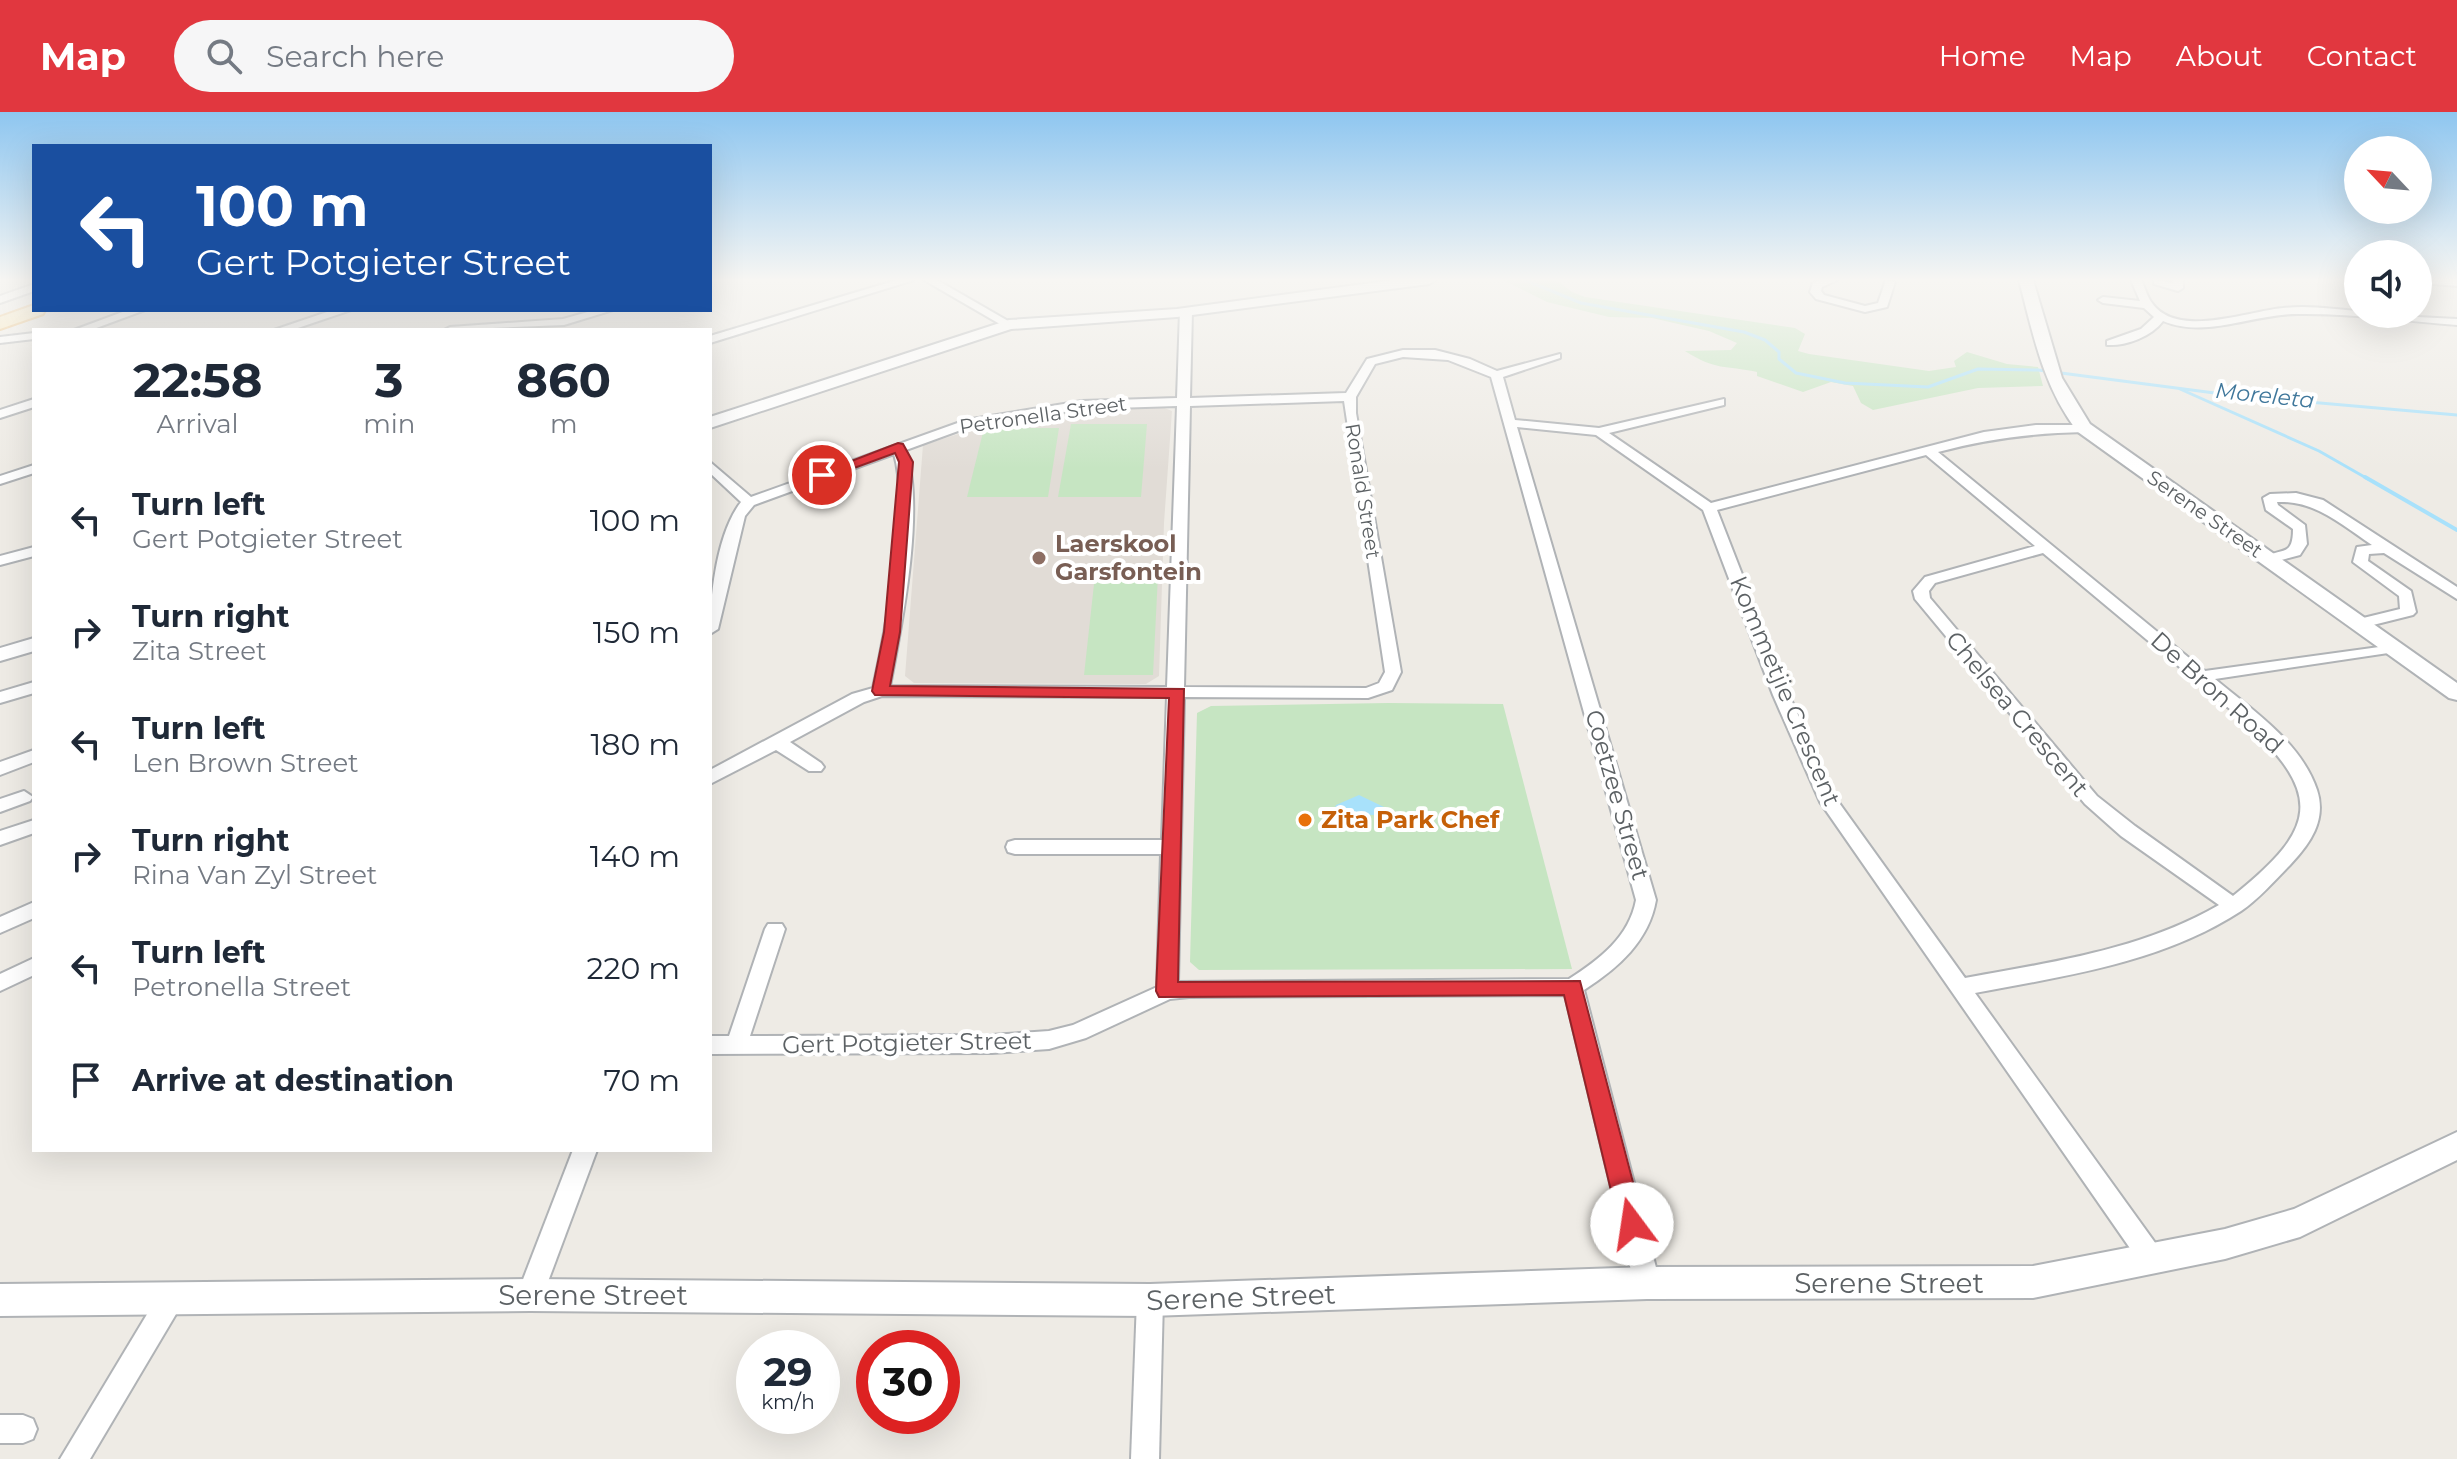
<!DOCTYPE html>
<html lang="en">
<head>
<meta charset="utf-8">
<style>
	body { margin:0; font-family:Montserrat,sans-serif; background:#f6f6f7; color:#1f2937; height:100vh; display:flex; flex-direction:column; font-size:30px; white-space:nowrap }
	* { box-sizing:border-box; margin:0 }
	p { font-size:26px; color:#747a83 }
	.icon { flex:none; width:44px; height:44px; fill:none; stroke:currentColor; stroke-width:2; stroke-linecap:round; stroke-linejoin:round }
	.map { position:relative; flex:1; overflow:hidden }
	.details { position:absolute; left:32px; top:216px; width:680px; height:824px; display:flex; flex-direction:column; background:#fff; border-radius:0px; box-shadow:0 8px 32px #0002 }
	.details>* { flex:none }
	.hud { position:absolute; left:32px; top:32px; width:680px; height:168px; border-radius:0px; box-shadow:0 8px 32px #0002; background:#1a4fa0; color:#fff; overflow:hidden }
	.needle { width:52px; rotate:296deg }
	.fabs { position:absolute; left:2344px; top:24px; display:grid; gap:16px }
	.fabs a { display:grid; place-items:center; width:88px; height:88px; border-radius:50%; background:#fff; box-shadow:0 8px 32px #0002; font-size:40px }
	.speed { position:absolute; left:736px; top:1218px; display:flex; gap:16px; font-size:40px; font-weight:700; text-align:center }
	.speed>* { display:grid; place-content:center; width:104px; height:104px; border-radius:50%; background:#fff; box-shadow:0 8px 32px #0002; line-height:1 }
	.speed small { font-size:20px; font-weight:400 }
	.speed .limit { border:12px solid #d22; background:#fff; color:#111 }
	.pin { position:absolute; display:grid; place-items:center; width:68px; height:68px; color:#fff; margin:-34px; border:4px solid #fff; border-radius:50%; box-shadow:0 2px 8px #0007 }
	.me { position:absolute; width:88px; margin:-44px; rotate:346deg; stroke-linejoin:round; filter:drop-shadow(0 0 6px #0008) }
	.turn { display:flex; align-items:center; gap:28px; height:168px; padding:0 32px; font-size:36px }
	.turn .icon { width:104px; height:104px; stroke-width:2.5 }
	.turn b { display:block; font-size:56px; line-height:68px }
	.eta { display:flex; justify-content:space-evenly; align-items:center; height:136px; text-align:center }
	.eta b { font-size:48px; font-weight:700; line-height:56px }
	ul { padding:0; list-style:none }
	li { display:flex; align-items:center; gap:24px; height:112px; padding:0 32px }
	li div { flex:1 }
	li b { display:block; font-size:30px }
	li em { font-style:normal }
	header { display:flex; align-items:center; gap:48px; box-sizing:border-box; height:112px; padding:0 40px; background:#e1373f; color:#fff }
	header strong { font-size:38px }
	nav { display:flex; gap:44px; margin-inline-start:auto; font-size:28px }
	.search { width:560px; height:72px; background:#f6f6f7; display:flex; align-items:center; gap:20px; box-sizing:border-box; padding:0 28px; border-radius:44px; color:#747a83; font-size:30px }
	.map>svg:first-child { display:block }
</style>
</head>
<body>
<header>
<strong>Map</strong>
<div class="search"><svg class="icon" aria-label="search" viewBox="0 0 24 24"><circle cx="10" cy="10" r="6"/><path d="M15 15l6 6"/></svg>Search here</div>
<nav><a>Home</a><a>Map</a><a>About</a><a>Contact</a></nav>
</header>
<div class="map">
<svg width="2457" height="1347" viewBox="0 0 2457 1347">
	<rect width="100%" height="100%" fill="#eeebe5"/>
	<path fill="#e1dcd6" d="M1162 295 1172 299 1164 411 1159 564 1146 572 914 571 905 564 923 333 968 319 1084 299Z"/>
	<g fill="#c6e5c2">
		<path d="M1503 168 1557 169 1572 180 1585 185 1795 216 1805 222 1798 239 1809 242 1929 259 1956 255 1954 249 1967 240 2007 252 2038 255 2043 274 1978 276 1873 298 1861 291 1853 274 1831 270 1803 280 1757 264V260C1725 253 1716 259 1685 239L1731 238 1737 231 1709 219 1652 206 1609 205 1547 190Z"/>
		<path d="M1071 312H1147L1141 385H1058Z"/>
		<path d="M984 316H1059L1048 385H967Z"/>
		<path d="M1095 463H1158L1153 563H1084Z"/>
		<path d="M1388 591 1503 592 1572 857 1199 858 1190 850 1197 601 1211 594Z"/>
	</g>
	<path fill="#a8e1fb" d="M1359 683 1384 695 1387 704 1358 702 1343 708 1333 700 1336 693Z"/>
	<g fill="none" stroke-linecap="round" stroke-linejoin="round">
		<g stroke="#a8e1fb" stroke-width="3">
			<path d="M1525 168 1581 191 1744 220 1765 228 1779 240V247L1796 261 1845 271 1928 275 1978 257 2038 258 2230 283 2457 303"/>
			<path d="M2180 277 2319 339 2368 367"/>
		</g>
		<path stroke="#a8e1fb" stroke-width="4" d="M2365 365 2457 418"/>
		<defs>
			<g id="minor">
				<path d="M897 168H914L710 231V224Z"/>
				<path d="M924 168H937L1015 213 1005 215Z"/>
				<path d="M1820 168H1837L1822 175 1821 179 1824 183 1865 194 1878 191 1886 168 1895 170 1887 195 1865 200 1816 187 1810 180 1813 171Z"/>
				<path d="M2131 168H2141C2145 175 2147 185 2152 191 2177 227 2248 199 2283 196 2308 193 2333 197 2358 199V202L2457 207V213C2404 209 2350 201 2297 202 2253 202 2206 227 2163 209 2151 225 2126 234 2107 233V229L2141 217 2154 205 2144 196 2103 191 2098 188 2103 185 2140 189Z"/>
				<path d="M2154 168 2173 171V168H2183V176L2178 179 2154 172Z"/>
				<path d="M2418 168H2457V174L2422 171Z"/>
				<path d="M34 172V179L0 191V184Z"/>
				<path d="M1186 196 1192 199 1190 286 1346 281 1367 247 1403 238H1435L1470 247 1497 259 1560 242V246L1503 265 1515 308 1599 316 1724 287V293L1609 321 1711 391 1984 320 2036 313H2089L2090 316 2084 320C2033 321 1987 327 1938 340L2205 559 2401 532 2403 535 2401 538 2395 540 2215 567C2252 598 2301 630 2317 678 2327 708 2310 732 2290 753 2275 768 2259 787 2241 799 2163 850 2066 864 1975 881L2161 1139 2164 1147 2161 1155 2152 1159 2143 1155 1820 690 1773 583 1703 398 1596 323 1517 315 1656 788C1649 829 1618 856 1584 878L1660 1171 1656 1179 1647 1183 1638 1179 1634 1171 1565 883 1189 885 1170 887 1086 926 1049 937 992 941 710 942V924H729L765 817 768 812H782L785 817 750 924 992 923 1049 919 1073 913 1157 875 1161 742H1015L1008 740 1006 735 1008 730 1015 728H1162L1167 585 882 584 864 590 790 630 821 651 824 655 821 659H809L776 638 710 672V658L852 582 873 576C885 520 910 395 894 342L754 393 745 404 718 517 710 522C710 483 717 421 741 390L710 361V350L751 385 966 308 1082 289 1177 286 1180 199ZM1403 245 1448 248 1491 265 1636 788C1629 825 1600 847 1569 867L1178 870 1184 585 1368 586 1392 578 1401 560 1356 301V285L1375 252ZM1344 289 1385 560 1379 571 1366 576 1184 575 1190 294ZM1177 294 1167 575 890 574C902 511 925 398 906 338L969 315 1082 297ZM1926 343 2035 434 1925 465 1913 479 1915 487 2085 692 2121 724 2219 793C2141 838 2052 850 1965 866L1837 688 1789 583 1717 398ZM2043 441 2243 608C2324 683 2318 716 2233 784L2135 714 2097 684 1930 486 1929 479 1935 471Z"/>
				<path d="M128 198H145L91 218H74Z"/>
				<path d="M333 198H351L292 218H274Z"/>
				<path d="M595 198H613L564 213 444 218 450 215 563 207Z"/>
				<path d="M34 221V227L0 231V225Z"/>
				<path d="M34 287V295L0 306V298Z"/>
				<path d="M34 353V361L0 372V364Z"/>
				<path d="M2296 381 2323 388 2457 475V487L2384 441 2369 442 2368 449 2411 479 2416 500 2413 503 2361 516 2355 514 2353 511 2355 508 2400 497 2399 484 2353 450 2357 435 2372 433C2342 413 2315 388 2277 390L2278 393 2305 413 2307 432 2300 443 2270 451 2263 447C2280 434 2293 447 2293 417L2266 398 2263 386 2270 382Z"/>
				<path d="M34 435V444L0 453V444Z"/>
				<path d="M34 570V581L0 591V580Z"/>
				<path d="M34 638V650L0 663V650Z"/>
				<path d="M24 679 33 685 30 689 0 700V687Z"/>
				<path d="M34 708V721L0 733V719Z"/>
				<path d="M34 790V806L0 821V805Z"/>
				<path d="M34 846V863L0 879V862Z"/>
				<path d="M573 1038H597L543 1183 539 1192 530 1195 521 1192 517 1183Z"/>
				<path d="M170 1176 179 1179 183 1188 179 1197 90 1347H60L161 1179Z"/>
				<path d="M1150 1176 1159 1179 1163 1188 1159 1347H1131L1137 1188 1141 1179Z"/>
				<path d="M0 1303H23L33 1307 37 1317 33 1327 23 1331H0Z"/>
			</g>
			<g id="tertiary">
				<path d="M1394 168H1436L1429 172 1177 205 1011 217 710 316V305L1009 208 1177 197Z"/>
				<path d="M2019 168H2033L2062 266 2090 312 2457 571V588L2449 586 2078 320C2043 275 2033 222 2019 168Z"/>
				<path d="M34 526V539L0 549V536Z"/>
				<path d="M2457 1020V1048L2300 1125 2225 1147 2033 1186 1647 1187 1150 1204 530 1199 0 1204V1172L530 1167 1150 1172 1647 1155 2033 1154 2225 1117 2294 1097Z"/>
			</g>
			<path id="primary" d="M34 193V198H45L43 202 0 217V205Z"/>
		</defs>
		<use href="#minor" stroke="#b0b3b6" stroke-width="4"/>
		<use href="#tertiary" stroke="#b0b3b6" stroke-width="4"/>
		<use href="#primary" stroke="#ebb461" stroke-width="4"/>
		<use href="#minor" fill="#fff" fill-rule="evenodd"/>
		<use href="#tertiary" fill="#fff" fill-rule="evenodd"/>
		<use href="#primary" fill="#fbe5ad" fill-rule="evenodd"/>
	</g>
	<linearGradient id="sky" x2="0" y2="1"><stop stop-color="#8ec6f0"/><stop offset="0.47" stop-color="#f7f6f3"/><stop offset="1" stop-color="#f7f6f3" stop-opacity="0"/></linearGradient>
	<rect width="2457" height="357" fill="url(#sky)"/>
	<path fill="#e1373f" stroke="#922429" stroke-width="2" d="M898 331 903 332 913 350 900 520 890 574 1184 577 1178 870 1580 869 1644 1112 1641 1120 1632 1123 1623 1120 1619 1112 1564 883 1159 885 1156 879 1169 586 875 583 872 579 884 520 899 350 895 341 827 366 815 363Z"/>
	<circle fill="#8d6e63" stroke="#fff" stroke-width="3" cx="1039" cy="446" r="8"/>
	<circle fill="#e8710a" stroke="#fff" stroke-width="3" cx="1305" cy="708" r="8"/>
	<g text-anchor="middle" stroke-width="8" stroke-linejoin="round" paint-order="stroke">
		<g font-size="20" fill="#5c6164" stroke="#fff">
			<text transform="translate(1043 303) rotate(-8)" y="7">Petronella Street</text>
			<text transform="translate(1363 379) rotate(81)" y="7">Ronald Street</text>
			<text transform="translate(2205 402) rotate(35)" y="7">Serene Street</text>
		</g>
		<g font-size="22" font-style="italic" fill="#3f779b" stroke="#fff">
			<text transform="translate(2265 283) rotate(6)" y="8">Moreleta</text>
		</g>
		<g font-size="24" font-weight="bold" fill="#785e54" stroke="#fff" text-anchor="start">
			<text x="1055" y="440">Laerskool<tspan x="1055" dy="28">Garsfontein</tspan></text>
		</g>
		<g font-size="24" fill="#5c6164" stroke="#fff">
			<text transform="translate(1785 579) rotate(67)" y="8">Kommetjie Crescent</text>
			<text transform="translate(2217 581) rotate(42)" y="8">De Bron Road</text>
			<text transform="translate(2017 602) rotate(50)" y="8">Chelsea Crescent</text>
			<text transform="translate(1617 683) rotate(74)" y="8">Coetzee Street</text>
			<text transform="translate(907 931) rotate(-1)" y="8">Gert Potgieter Street</text>
		</g>
		<g font-size="24" font-weight="bold" fill="#c56008" stroke="#fff" text-anchor="start">
			<text x="1321" y="716">Zita Park Chef</text>
		</g>
		<g font-size="28" fill="#5c6164" stroke="#fff">
			<text x="1889" y="1181">Serene Street</text>
			<text x="593" y="1193">Serene Street</text>
			<text transform="translate(1241 1185) rotate(-2)" y="10">Serene Street</text>
		</g>
	</g>
</svg>
<div class="fabs">
<a><svg class="needle" viewBox="-14 -14 28 28"><path d="M0-13l5 13h-10z" fill="#e53935"/><path d="M0 13l5-13h-10z" fill="#747a83"/></svg></a>
<a><svg class="icon" aria-label="sound" viewBox="0 0 24 24"><path d="M4 9h4l5-4v14l-5-4H4zM17 9q2 3 0 6"/></svg></a>
</div>
<div class="speed"><div>29<small>km/h</small></div><div class="limit">30</div></div>
<div class="pin" style="left:822px;top:363px;background:#d93025"><svg class="icon" aria-label="arrive" viewBox="0 0 24 24"><path d="M6 21V4h12l-3 4 3 4H6"/></svg></div>
<svg class="me" style="left:1632px;top:1112px" viewBox="-20 -20 40 40"><circle r="19" fill="#fff"/><path d="M0-13L10 11 0 6-10 11z" fill="#e1373f"/></svg>
<div class="hud">
<div class="turn"><svg class="icon" aria-label="left" viewBox="0 0 24 24"><path d="M17 20v-9H6M10 6l-5 5 5 5"/></svg><div><b>100 m</b>Gert Potgieter Street</div></div>
</div>
<section class="details">
<div class="eta">
<div><b>22:58</b><p>Arrival</p></div>
<div><b>3</b><p>min</p></div>
<div><b>860</b><p>m</p></div>
</div>
<ul>
<li><svg class="icon" aria-label="left" viewBox="0 0 24 24"><path d="M17 20v-9H6M10 6l-5 5 5 5"/></svg><div><b>Turn left</b><p>Gert Potgieter Street</p></div><em>100 m</em></li>
<li><svg class="icon" aria-label="right" viewBox="0 0 24 24"><path d="M7 20v-9h11M14 6l5 5-5 5"/></svg><div><b>Turn right</b><p>Zita Street</p></div><em>150 m</em></li>
<li><svg class="icon" aria-label="left" viewBox="0 0 24 24"><path d="M17 20v-9H6M10 6l-5 5 5 5"/></svg><div><b>Turn left</b><p>Len Brown Street</p></div><em>180 m</em></li>
<li><svg class="icon" aria-label="right" viewBox="0 0 24 24"><path d="M7 20v-9h11M14 6l5 5-5 5"/></svg><div><b>Turn right</b><p>Rina Van Zyl Street</p></div><em>140 m</em></li>
<li><svg class="icon" aria-label="left" viewBox="0 0 24 24"><path d="M17 20v-9H6M10 6l-5 5 5 5"/></svg><div><b>Turn left</b><p>Petronella Street</p></div><em>220 m</em></li>
<li><svg class="icon" aria-label="arrive" viewBox="0 0 24 24"><path d="M6 21V4h12l-3 4 3 4H6"/></svg><div><b>Arrive at destination</b></div><em>70 m</em></li>
</ul>
</section>
</div>
</body>
</html>
